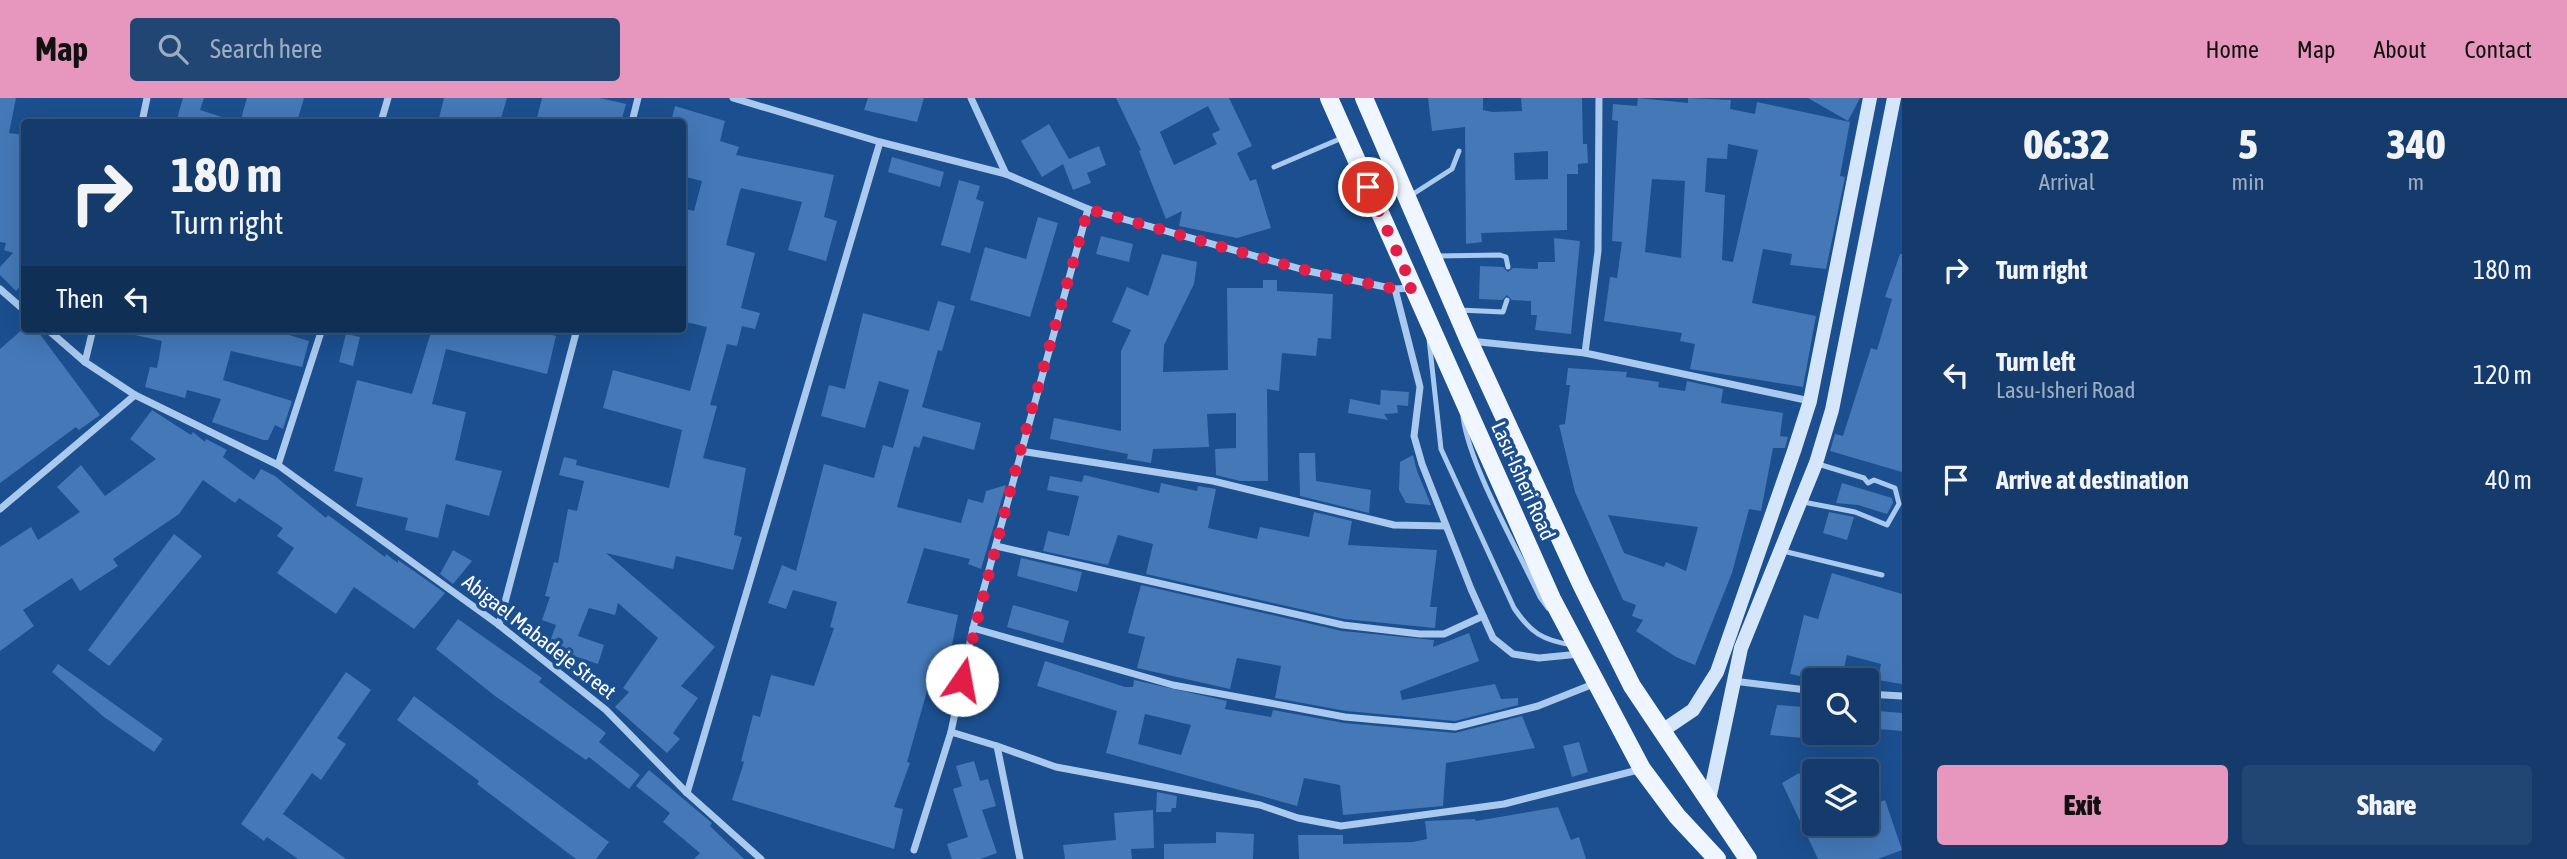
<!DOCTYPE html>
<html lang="en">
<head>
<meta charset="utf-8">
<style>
	body { margin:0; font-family:"Asap Condensed",sans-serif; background:#214673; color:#f1f3f6; height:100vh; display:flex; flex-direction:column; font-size:26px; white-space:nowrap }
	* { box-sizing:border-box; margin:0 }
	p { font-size:23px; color:#9dadc1 }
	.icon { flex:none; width:38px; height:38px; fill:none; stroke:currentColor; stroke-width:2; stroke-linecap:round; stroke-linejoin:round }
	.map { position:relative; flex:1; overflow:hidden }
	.drawer { display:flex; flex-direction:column; background:#143b6b; width:665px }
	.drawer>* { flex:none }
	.guide { position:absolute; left:21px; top:21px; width:665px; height:214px; border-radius:7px; box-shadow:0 7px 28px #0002,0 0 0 2px #33557e; background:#143b6b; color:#f1f3f6; overflow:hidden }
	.controls { position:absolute; left:1802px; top:570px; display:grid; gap:14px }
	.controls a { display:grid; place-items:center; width:77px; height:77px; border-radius:7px; background:#143b6b; box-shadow:0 7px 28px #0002,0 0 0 2px #33557e; font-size:35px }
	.pin { position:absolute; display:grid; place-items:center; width:60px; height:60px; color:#fff; margin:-30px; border:4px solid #fff; border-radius:50%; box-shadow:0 2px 7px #0007 }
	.me { position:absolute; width:77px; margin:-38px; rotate:12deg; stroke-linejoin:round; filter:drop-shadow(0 0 5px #0008) }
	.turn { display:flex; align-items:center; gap:24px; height:147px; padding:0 35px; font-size:32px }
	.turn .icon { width:91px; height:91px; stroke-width:2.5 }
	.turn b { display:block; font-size:49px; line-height:60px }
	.then { display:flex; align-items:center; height:66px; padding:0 35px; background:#0003; gap:14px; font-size:26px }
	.eta { display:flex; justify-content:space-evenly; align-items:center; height:119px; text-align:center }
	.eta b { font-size:42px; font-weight:800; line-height:49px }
	.action { display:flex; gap:14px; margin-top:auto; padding:14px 35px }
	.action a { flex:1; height:80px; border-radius:7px; background:#e797bd; color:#111; font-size:28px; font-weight:800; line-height:80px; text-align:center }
	.action a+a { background:#214673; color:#f1f3f6 }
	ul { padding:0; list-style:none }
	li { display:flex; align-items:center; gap:21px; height:105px; padding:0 35px }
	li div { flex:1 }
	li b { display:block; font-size:26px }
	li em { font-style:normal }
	header { display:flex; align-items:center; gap:42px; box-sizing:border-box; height:98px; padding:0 35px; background:#e797bd; color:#111 }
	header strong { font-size:33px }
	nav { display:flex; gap:38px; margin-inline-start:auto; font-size:24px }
	.search { width:490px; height:63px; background:#214673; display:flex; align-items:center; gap:18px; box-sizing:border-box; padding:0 24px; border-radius:7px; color:#9dadc1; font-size:26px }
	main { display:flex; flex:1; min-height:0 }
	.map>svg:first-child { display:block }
</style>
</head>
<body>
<header>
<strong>Map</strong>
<div class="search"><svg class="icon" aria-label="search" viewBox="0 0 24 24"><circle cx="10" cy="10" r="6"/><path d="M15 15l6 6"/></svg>Search here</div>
<nav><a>Home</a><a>Map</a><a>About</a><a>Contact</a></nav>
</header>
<main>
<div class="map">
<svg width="1902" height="761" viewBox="0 0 1902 761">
	<rect width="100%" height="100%" fill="#1b4f8f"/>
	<g fill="#4478b7" fill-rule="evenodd">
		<path d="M0 0H16L9 35 24 37V184L16 193 0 177V169L13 155 4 152 6 145 0 144Z"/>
		<path d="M183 0H204L200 12 228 21V24H176Z"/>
		<path d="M247 0H304L297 24H240Z"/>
		<path d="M444 0H507L500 24H438Z"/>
		<path d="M542 0H600L626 6 621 24H536Z"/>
		<path d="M868 0H924L917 24 864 12Z"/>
		<path d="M1116 0H1229L1252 48 1237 55 1250 83 1256 81 1271 130 1237 140 1179 128 1182 113 1166 121 1139 53 1141 52ZM1208 8 1220 32 1212 36 1217 46 1174 67 1160 34Z"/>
		<path d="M1428 0H1483V12L1492 14 1522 13 1521 0H1582L1583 46H1587L1588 65 1578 66V76H1567V132L1481 135 1482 144 1466 146 1465 29 1432 33ZM1548 53V81L1515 82 1514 55Z"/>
		<path d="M1638 0 1688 5V0L1731 2 1730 11 1755 16 1757 4 1850 24 1840 78 1845 79 1826 171 1790 167 1792 156 1763 151 1752 205 1816 218 1803 289 1690 271 1695 246 1680 243 1682 235 1604 223 1610 179 1617 180 1622 144 1612 143 1618 23 1612 22 1613 6 1637 8ZM1728 46 1758 52 1733 164 1722 162 1725 97 1705 94 1707 60 1727 61ZM1652 81 1685 83 1681 160 1645 154Z"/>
		<path d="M1808 0H1860L1848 23Z"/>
		<path d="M675 8 725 23 720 43 739 49 736 57 834 77 824 119 837 123 826 163 788 152 802 104 741 90 739 96 726 147 755 155 741 210 760 215 755 231 742 228 737 248 727 246 710 307 717 308 703 360 746 370 734 437 742 439 733 472 676 458 673 471 606 455 715 549 681 588 698 600 673 635 680 641 667 655 615 609 629 594 623 590 658 540 618 505 615 517 589 510 578 538 604 547 598 566 548 549 556 527 542 522 550 499 545 498 554 464 558 465 568 411 577 413 584 383 559 377 564 359 577 362 576 367 669 390 682 332 603 310 613 272 690 293 707 229 682 223V110L694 113 702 83 682 78V24H671Z"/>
		<path d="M1049 26 1069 61 1099 48 1106 67 1087 75 1091 85 1073 92 1063 66 1042 79 1021 43Z"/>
		<path d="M892 59 944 74 940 89 888 74Z"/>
		<path d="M959 82 980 88 976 101 984 104 970 155 941 147Z"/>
		<path d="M1038 119 1058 125 1030 219 970 202 985 149 1026 161Z"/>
		<path d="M1101 138 1133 146 1129 164 1096 156Z"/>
		<path d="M1554 140 1580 143 1571 236 1535 232 1537 217H1531V203L1512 202 1507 197 1502 202 1479 201 1480 168 1503 169 1508 174 1513 170 1538 171V164H1555Z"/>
		<path d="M1162 156 1197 164 1194 186 1164 247 1163 274 1228 272 1227 190H1263V182H1277V193L1333 196 1331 241 1318 240 1316 258 1282 255 1279 293 1267 291 1268 383H1240L1216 377 1215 351 1236 350V315L1207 316 1209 349 1153 351 1151 365 1127 361 1128 356 1050 341 1054 320 1121 333V253L1131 232 1112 224 1127 189 1148 198Z"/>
		<path d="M1900 156H1902V374L1830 353 1835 336 1843 338 1871 250 1877 252 1892 201 1885 199Z"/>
		<path d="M938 203 955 208 942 253 938 252 922 309 981 325 974 352 923 338 919 350 914 348 897 409 961 425 968 401 983 405 986 393 1006 387 981 471 968 466 970 461 924 450 907 505 958 517 942 597 927 593 907 664 910 665 894 709 903 711 894 751 732 702 744 664 741 663 753 617 760 619 771 577 814 588 834 530 830 529 837 504 793 492 786 511 768 505 782 467 796 473 824 366 874 380 883 347 893 350 909 292 879 283 865 330 821 318 829 287 845 291 863 215 929 233Z"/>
		<path d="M23 231H36L100 317 79 332 76 329 0 385V251Z"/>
		<path d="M136 231H269L309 243 302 269 231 253 223 282 292 303 283 331 275 327 268 342H263L212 324 221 301 187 292 185 300 145 289 150 269 157 270 162 243 135 237Z"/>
		<path d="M432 231H526L556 238 547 276 446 251 432 306 466 314 455 362 502 373 489 418 446 406 438 440 405 432 408 420 356 408 363 380 334 373 357 282 412 296Z"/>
		<path d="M346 236 360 239 353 268 339 264Z"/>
		<path d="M1568 270 1627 274 1626 279 1659 284 1658 289 1685 293 1687 283 1723 291 1721 305 1783 315 1780 338 1788 339 1785 350H1773L1761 413 1749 411 1732 475 1695 567 1676 559 1636 533 1643 522 1632 518 1636 507 1623 502 1575 394 1559 327 1565 326 1570 287H1566ZM1608 417 1698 429 1686 473 1666 464 1664 469 1624 455Z"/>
		<path d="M1381 292 1409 294 1408 308 1397 307 1398 315 1384 316 1388 322 1348 315 1350 301 1380 307Z"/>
		<path d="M152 312 191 337 193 334 205 344 206 341 227 352 223 359 254 382 261 371 275 378 326 420 328 417 385 459 386 456 398 465V462L445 495 414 531 354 489 336 516 277 475 294 450 277 438 283 430 239 400 235 405 203 382 179 416 113 461 118 468 80 493 72 480 23 512 34 528 0 553V449L31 429 38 442 80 414 57 389 81 367 105 398 156 361 130 341Z"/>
		<path d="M1299 355H1315L1316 383 1371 392 1369 415 1300 398Z"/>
		<path d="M1413 357 1417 373 1431 407 1406 405 1399 392 1400 364Z"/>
		<path d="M1084 377 1159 395 1161 385 1197 393 1198 388 1216 391 1208 430 1257 441 1260 429 1309 439 1314 414 1352 423 1348 447 1437 452 1430 509H1437L1435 530 1344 521 1146 476 1153 446 1118 437 1108 467 1043 453 1048 433 1069 438 1079 398 1047 392 1050 378 1082 384Z"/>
		<path d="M1842 385 1892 400 1893 405 1887 416 1858 407 1836 405Z"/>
		<path d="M1829 414 1854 419 1847 442 1823 435Z"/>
		<path d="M174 436 202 458 109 568 88 552Z"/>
		<path d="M453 452 472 463 453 486 440 476Z"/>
		<path d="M1021 460 1082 474 1077 494 1017 478Z"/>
		<path d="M1832 475 1902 496V586L1878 582 1881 566 1847 557 1844 570 1837 569 1835 583H1804L1805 579 1790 576 1804 517 1818 521Z"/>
		<path d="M1141 487 1342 533 1434 542 1433 549 1469 535 1479 563 1400 593 1402 602 1495 586 1501 601 1518 600V607L1455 623 1346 613 1275 600 1281 568 1237 560 1230 591 1137 570 1145 539 1128 535Z"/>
		<path d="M1013 507 1069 523 1063 545 1007 529Z"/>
		<path d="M458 521 542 580 539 584 606 635 599 644 640 677 629 691 589 659 586 662 495 598 436 551Z"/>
		<path d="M1045 563 1125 589H1133L1134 582 1227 603 1225 611 1271 619 1273 612 1344 625 1455 635 1522 618 1535 650 1446 665 1443 708 1343 717 1340 687 1304 680 1297 708 1106 655 1117 613 1037 588ZM1145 616 1191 627 1181 657 1138 646Z"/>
		<path d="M58 566 163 641 154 654 104 619 52 574Z"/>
		<path d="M346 574 371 592 337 640 346 646 321 682 312 675 283 716 346 761H298L267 739 264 743 241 726Z"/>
		<path d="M414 598 609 744 596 761H576L477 686 479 683 397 622Z"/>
		<path d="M1777 607 1815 610V641L1770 637Z"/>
		<path d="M1867 612 1902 615V633L1867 630Z"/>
		<path d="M1579 644 1588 674 1572 679 1563 648Z"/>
		<path d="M974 663 980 683 988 681 996 708 982 712 997 755 980 761H952L947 746 968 739 953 691 962 688 956 668Z"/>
		<path d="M649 672 712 725 710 728 744 761H694L700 755 663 724 670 715 636 688Z"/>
		<path d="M1799 675 1803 682 1809 679 1815 689V726H1867V709L1885 702 1902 752 1878 761H1818L1782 685Z"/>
		<path d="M1157 694 1177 698 1176 710H1172L1171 714H1156Z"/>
		<path d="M1558 709 1571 742 1579 739 1586 761H1299L1298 737H1343V746L1413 744 1427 741 1425 723 1475 721 1476 723Z"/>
		<path d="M1153 712 1154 750 1131 751 1132 761H1065L1063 747 1116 742 1114 715Z"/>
		<path d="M1216 734 1254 736 1253 761H1164V746L1216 745Z"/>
	</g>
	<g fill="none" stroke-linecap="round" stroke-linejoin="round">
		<g stroke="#a9c9ee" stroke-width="5">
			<path d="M1274 69 1342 40"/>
			<path d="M1410 98 1452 71 1459 53"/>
			<path d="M1437 158 1500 157 1506 159 1508 169"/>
			<path d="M1459 212 1503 214 1507 202"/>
			<path d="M1429 241 1441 351 1514 510C1531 535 1542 542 1572 547"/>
			<path d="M1463 319C1470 369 1517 450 1540 499L1548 510"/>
			<path d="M1803 404 1855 414 1887 427 1899 406 1895 390 1874 382 1868 385 1864 380 1818 366"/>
			<path d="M1783 453 1882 477"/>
		</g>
		<g stroke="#a9c9ee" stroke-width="7">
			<path d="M733 0 880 44 1006 76 1088 111 1308 173 1395 191 1412 190"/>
			<path d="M971 0 1006 76"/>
			<path d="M142 24 147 0"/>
			<path d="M381 24 388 0"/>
			<path d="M632 24 638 0"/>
			<path d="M0 191 24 212"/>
			<path d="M1395 191 1420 289 1414 338 1422 366 1471 491 1493 540 1513 556 1539 560 1580 556"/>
			<path d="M47 231 85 264 135 297 278 367 499 527 606 612 687 695 761 761"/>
			<path d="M1470 243 1585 255 1810 303"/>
			<path d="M1585 255 1598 153 1599 0"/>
			<path d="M85 264 93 231"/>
			<path d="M1020 353 1213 383 1394 427 1445 428"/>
			<path d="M278 367 322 231"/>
			<path d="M0 411 135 297"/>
			<path d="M996 448 1343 527 1420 536H1444L1483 518"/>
			<path d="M499 527 577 231"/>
			<path d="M973 530 1173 587 1345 619 1455 629 1538 608 1596 585"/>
			<path d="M1733 583 1815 593"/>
			<path d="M1867 596 1902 598"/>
			<path d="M997 648 1056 669 1260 707 1298 720 1341 728 1504 706 1642 671"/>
			<path d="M687 695 880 44"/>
			<path d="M914 752 951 634"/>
			<path d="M1020 761 997 648 951 634 973 530 1088 111"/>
		</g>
		<g stroke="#d6e6fa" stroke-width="14">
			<path d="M1662 633 1693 612 1717 574 1794 353 1810 303 1870 0"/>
			<path d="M1709 702 1741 550 1816 365 1832 312 1894 0"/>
		</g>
		<g stroke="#f0f6ff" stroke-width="18">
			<path d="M1329 0 1552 501 1642 671 1677 718 1717 761"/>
			<path d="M1364 0 1469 243 1581 486 1632 588 1748 761"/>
		</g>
	</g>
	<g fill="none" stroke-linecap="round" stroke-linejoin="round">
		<path stroke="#e11d48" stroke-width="12" stroke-dasharray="0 21.6" d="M962 582 1020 354 1088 111 1308 173 1395 191 1413 190 1368 89"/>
	</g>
	<g text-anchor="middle" stroke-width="7" stroke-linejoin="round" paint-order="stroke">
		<g font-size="21" fill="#fff" stroke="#1b4f8f">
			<text transform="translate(1523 383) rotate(66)" y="7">Lasu-Isheri Road</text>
			<text transform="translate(539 539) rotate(38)" y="7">Abigael Mabadeje Street</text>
		</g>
	</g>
</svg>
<div class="controls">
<a><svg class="icon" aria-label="search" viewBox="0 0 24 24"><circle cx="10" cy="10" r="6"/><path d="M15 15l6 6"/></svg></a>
<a><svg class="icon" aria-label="layers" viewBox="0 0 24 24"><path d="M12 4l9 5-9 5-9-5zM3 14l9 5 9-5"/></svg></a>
</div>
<div class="pin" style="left:1368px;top:89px;background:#d93025"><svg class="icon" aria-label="arrive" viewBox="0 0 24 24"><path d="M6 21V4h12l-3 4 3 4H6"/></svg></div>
<svg class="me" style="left:962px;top:582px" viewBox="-20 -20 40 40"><circle r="19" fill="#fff"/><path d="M0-13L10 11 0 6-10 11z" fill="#e11d48"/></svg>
<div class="guide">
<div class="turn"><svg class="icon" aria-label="right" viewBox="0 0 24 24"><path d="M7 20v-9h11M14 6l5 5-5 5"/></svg><div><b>180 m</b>Turn right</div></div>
<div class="then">Then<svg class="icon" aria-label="left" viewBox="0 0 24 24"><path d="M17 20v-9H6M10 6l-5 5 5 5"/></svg></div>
</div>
</div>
<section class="drawer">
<div class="eta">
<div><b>06:32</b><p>Arrival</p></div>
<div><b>5</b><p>min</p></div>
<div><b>340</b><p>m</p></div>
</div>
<ul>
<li><svg class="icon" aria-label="right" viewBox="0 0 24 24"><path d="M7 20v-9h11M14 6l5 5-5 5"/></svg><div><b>Turn right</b></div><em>180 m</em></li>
<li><svg class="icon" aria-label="left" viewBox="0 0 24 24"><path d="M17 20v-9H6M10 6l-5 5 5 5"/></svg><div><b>Turn left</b><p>Lasu-Isheri Road</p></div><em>120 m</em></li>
<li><svg class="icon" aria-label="arrive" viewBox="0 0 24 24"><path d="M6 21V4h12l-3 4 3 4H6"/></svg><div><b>Arrive at destination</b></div><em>40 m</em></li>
</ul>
<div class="action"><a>Exit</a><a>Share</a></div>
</section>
</main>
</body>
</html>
